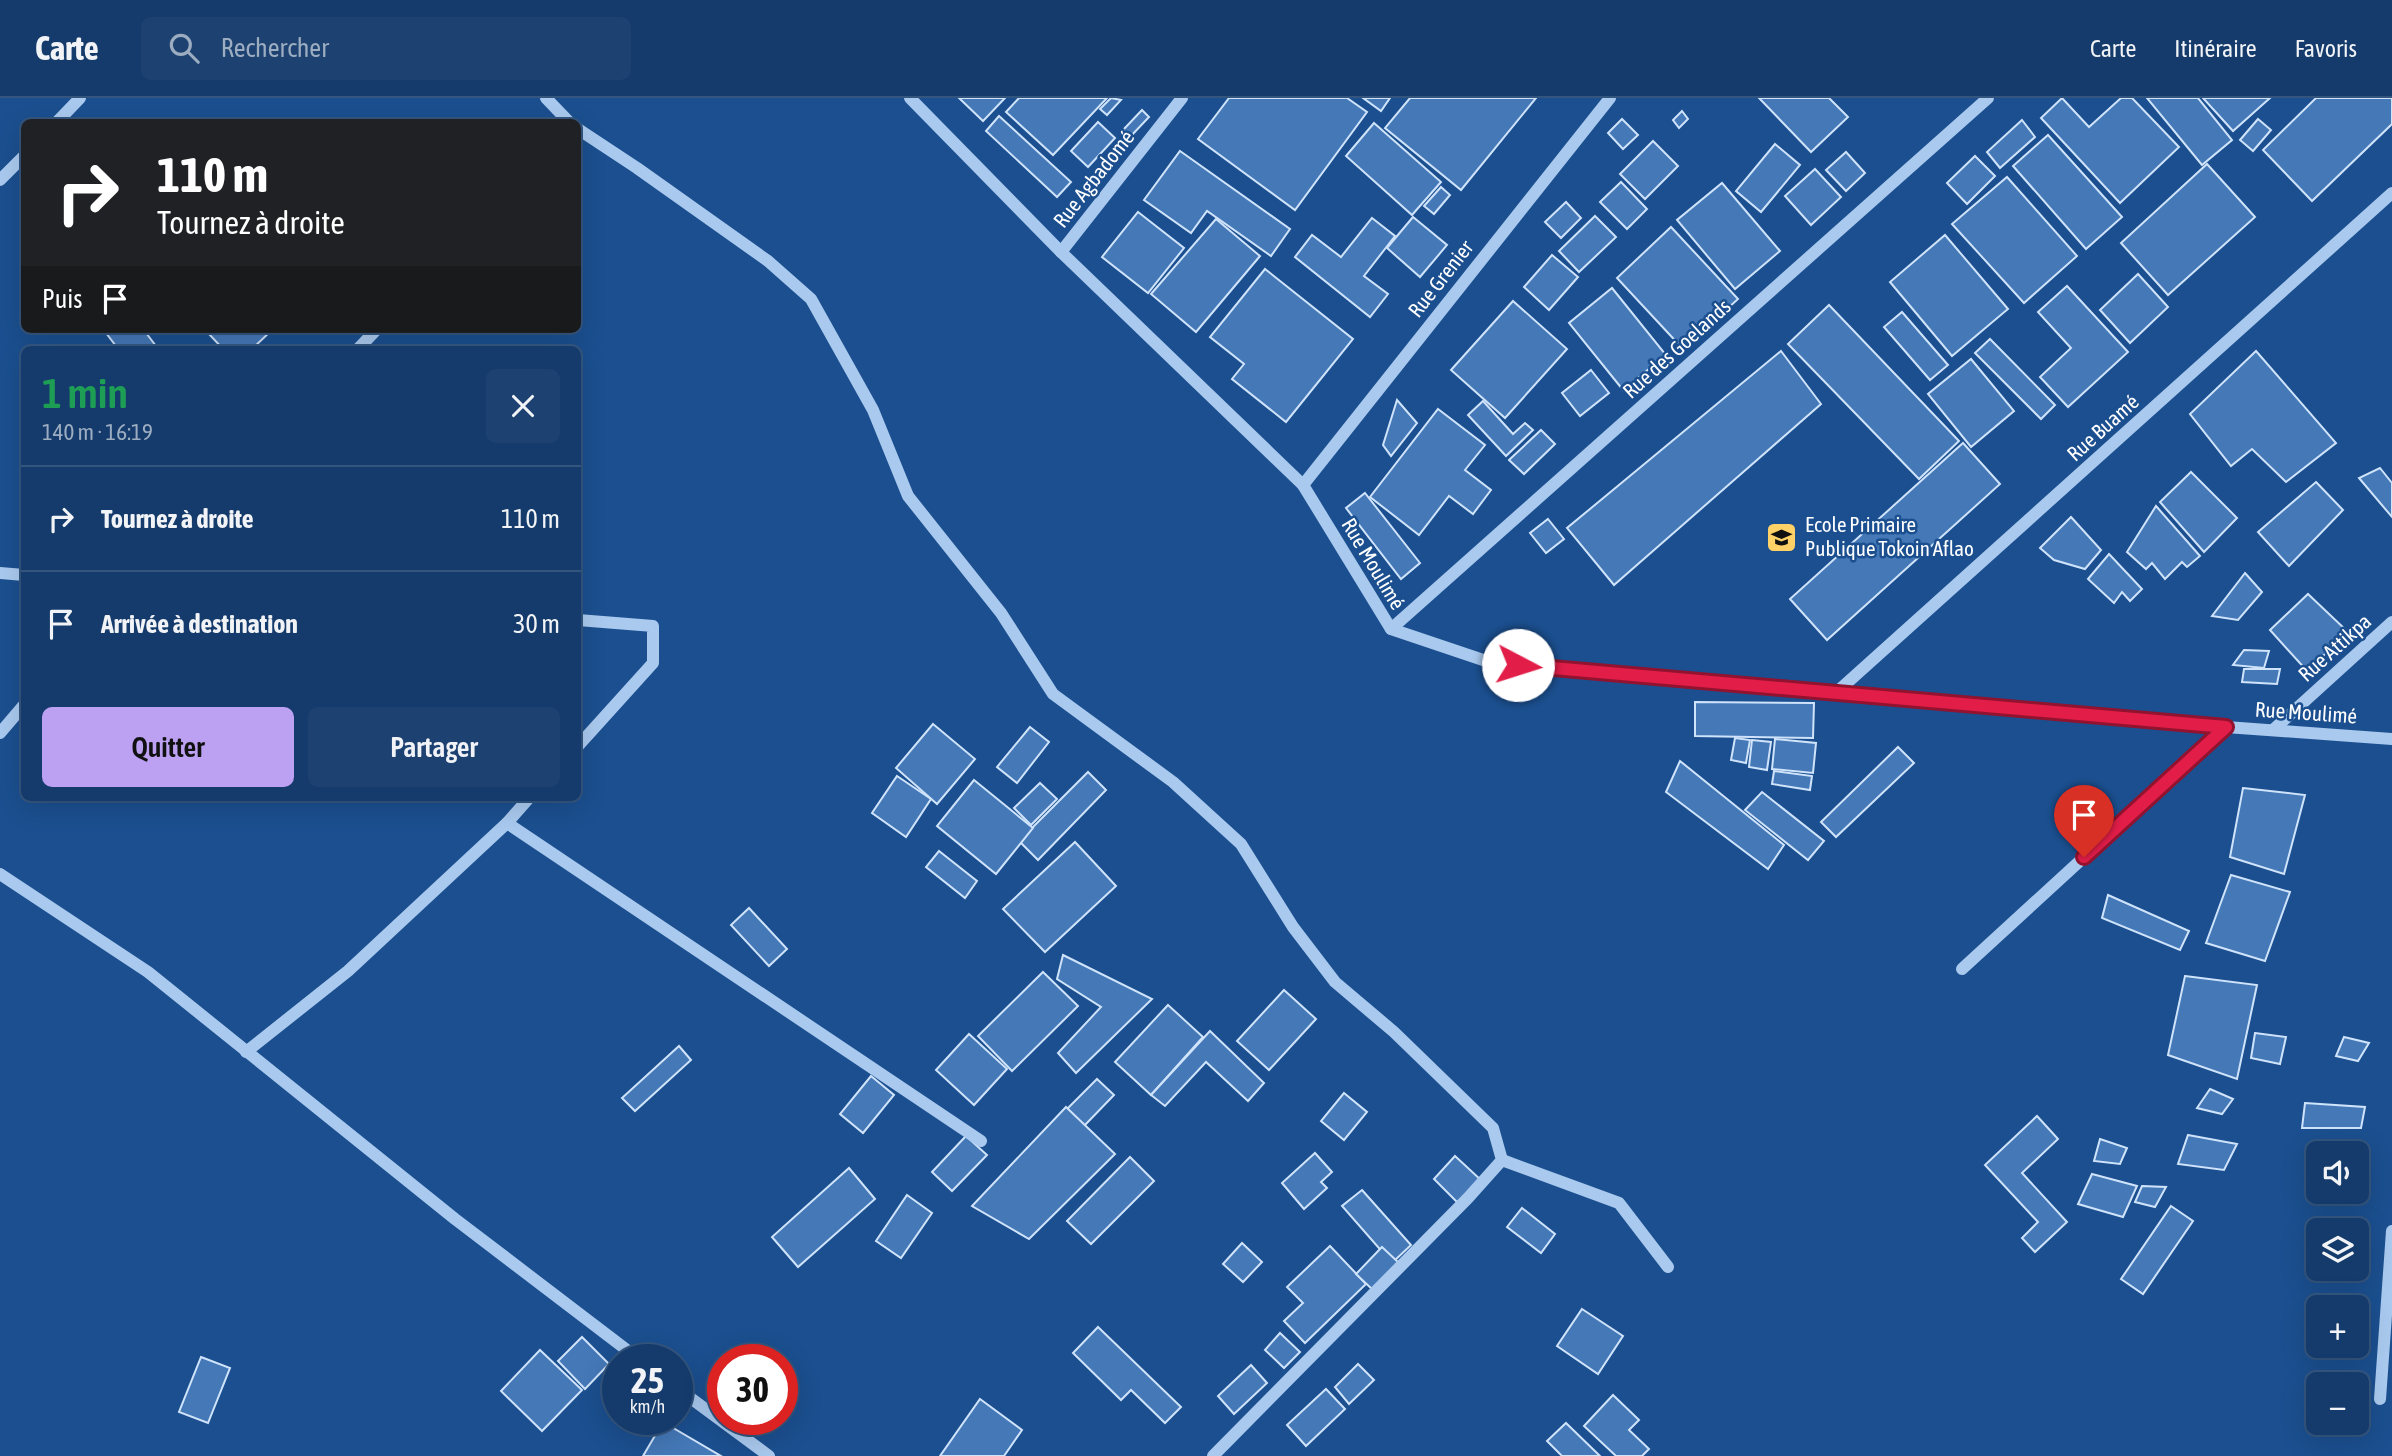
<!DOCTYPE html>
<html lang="fr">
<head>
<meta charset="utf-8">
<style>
	body { margin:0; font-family:"Asap Condensed",sans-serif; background:#1d4271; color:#f1f3f6; height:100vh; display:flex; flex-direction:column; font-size:26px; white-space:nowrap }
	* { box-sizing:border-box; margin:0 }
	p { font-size:23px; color:#9dadc1 }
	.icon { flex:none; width:38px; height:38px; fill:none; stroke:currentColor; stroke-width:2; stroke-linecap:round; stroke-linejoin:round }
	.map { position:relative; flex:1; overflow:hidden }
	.sheet { position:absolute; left:21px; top:248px; width:560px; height:455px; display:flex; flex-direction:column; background:#143b6b; border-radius:10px; box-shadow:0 7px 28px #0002,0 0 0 2px #33557e }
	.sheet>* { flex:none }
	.top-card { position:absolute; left:21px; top:21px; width:560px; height:214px; border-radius:10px; box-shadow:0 7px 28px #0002,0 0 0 2px #33557e; background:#202124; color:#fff; overflow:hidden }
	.controls { position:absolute; left:2306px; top:1043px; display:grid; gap:14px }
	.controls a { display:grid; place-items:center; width:63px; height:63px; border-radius:10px; background:#143b6b; box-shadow:0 7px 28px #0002,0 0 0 2px #33557e; font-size:35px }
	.speed { position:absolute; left:602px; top:1246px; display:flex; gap:14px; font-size:35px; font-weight:700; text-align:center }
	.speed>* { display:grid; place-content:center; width:91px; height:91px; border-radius:50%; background:#143b6b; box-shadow:0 7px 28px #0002,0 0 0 2px #33557e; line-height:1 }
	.speed small { font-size:18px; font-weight:400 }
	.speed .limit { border:10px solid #d22; background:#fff; color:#111 }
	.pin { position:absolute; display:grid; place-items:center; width:60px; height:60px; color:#fff; margin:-72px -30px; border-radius:50% 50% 50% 0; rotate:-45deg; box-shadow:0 0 7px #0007 }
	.pin .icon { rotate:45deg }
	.me { position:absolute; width:77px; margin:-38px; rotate:95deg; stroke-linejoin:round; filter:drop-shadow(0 0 5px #0008) }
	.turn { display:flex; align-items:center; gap:24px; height:147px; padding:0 21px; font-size:32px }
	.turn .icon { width:91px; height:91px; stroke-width:2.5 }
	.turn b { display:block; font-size:49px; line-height:60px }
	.then { display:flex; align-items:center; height:66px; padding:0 21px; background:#0003; gap:14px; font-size:26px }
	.round { display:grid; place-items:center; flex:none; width:74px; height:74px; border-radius:10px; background:#1d4271 }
	.head { display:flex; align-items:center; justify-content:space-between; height:119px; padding:0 21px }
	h1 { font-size:42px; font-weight:600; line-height:52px; color:#1e9e55 }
	.action { display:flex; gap:14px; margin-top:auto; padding:14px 21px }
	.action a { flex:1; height:80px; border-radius:10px; background:#bca0f2; color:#111; font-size:28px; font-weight:600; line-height:80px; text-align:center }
	.action a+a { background:#1d4271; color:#f1f3f6 }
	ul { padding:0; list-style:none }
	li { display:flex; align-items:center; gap:21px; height:105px; padding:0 21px; border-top:2px solid #33557e }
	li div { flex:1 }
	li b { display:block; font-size:26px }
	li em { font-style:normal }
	header { display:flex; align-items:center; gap:42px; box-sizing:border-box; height:98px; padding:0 35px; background:#143b6b; border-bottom:2px solid #33557e }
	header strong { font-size:33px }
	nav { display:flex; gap:38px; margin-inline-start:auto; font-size:24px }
	.search { width:490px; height:63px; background:#1d4271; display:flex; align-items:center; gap:18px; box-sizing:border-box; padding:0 24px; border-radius:10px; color:#9dadc1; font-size:26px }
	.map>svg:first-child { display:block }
</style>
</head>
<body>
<header>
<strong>Carte</strong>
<div class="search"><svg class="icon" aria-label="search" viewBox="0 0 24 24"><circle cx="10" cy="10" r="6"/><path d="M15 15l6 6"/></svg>Rechercher</div>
<nav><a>Carte</a><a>Itinéraire</a><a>Favoris</a></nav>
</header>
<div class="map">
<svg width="2392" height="1358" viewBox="0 0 2392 1358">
	<rect width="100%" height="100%" fill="#1b4f8f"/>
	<g fill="#4478b7" stroke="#cfe3fa" stroke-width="2">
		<path d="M959 0H1005L983 23Z"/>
		<path d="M1019 0H1107L1053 57 1006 14Z"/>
		<path d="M1111 0 1121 2 1107 17 1100 11Z"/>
		<path d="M1229 0H1347L1367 14 1295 112 1198 41Z"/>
		<path d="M1363 0H1390L1381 13Z"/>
		<path d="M1410 0H1536L1461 92 1385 30Z"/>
		<path d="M1759 0H1829L1848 19 1811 54Z"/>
		<path d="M2062 0 2089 29 2121 0H2132L2179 49 2120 105 2041 20Z"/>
		<path d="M2147 0H2198L2232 42 2202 67Z"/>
		<path d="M2203 0H2270L2233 33Z"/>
		<path d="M2316 0H2392V26L2312 103 2263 52Z"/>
		<path d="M1142 12 1149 19 1130 39 1123 32Z"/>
		<path d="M1682 13 1688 21 1679 30 1673 22Z"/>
		<path d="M999 18 1071 84 1057 99 986 33Z"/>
		<path d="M1622 21 1638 37 1623 51 1608 35Z"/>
		<path d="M2258 21 2271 32 2253 53 2240 42Z"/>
		<path d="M2022 22 2035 39 2000 70 1987 54Z"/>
		<path d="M1098 24 1115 40 1088 69 1071 53Z"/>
		<path d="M1374 25 1441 84 1412 117 1346 58Z"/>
		<path d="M2048 37 2122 119 2086 151 2013 68Z"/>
		<path d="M1653 43 1678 68 1645 101 1620 76Z"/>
		<path d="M1775 46 1800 67 1761 114 1736 93Z"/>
		<path d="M1180 53 1290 131 1271 158 1207 113 1191 135 1144 102Z"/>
		<path d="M1846 54 1865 75 1846 93 1826 72Z"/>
		<path d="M1975 58 1995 78 1967 106 1947 85Z"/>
		<path d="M2207 66 2255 119 2168 197 2121 145Z"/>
		<path d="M1815 71 1841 99 1811 127 1785 98Z"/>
		<path d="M2007 79 2077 158 2024 205 1952 126Z"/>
		<path d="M1621 84 1647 111 1627 131 1600 104Z"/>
		<path d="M1722 85 1780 153 1735 191 1677 122Z"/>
		<path d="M1441 89 1450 97 1434 116 1424 108Z"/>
		<path d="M1566 104 1581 120 1561 140 1545 124Z"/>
		<path d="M1138 114 1184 150 1148 195 1102 159Z"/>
		<path d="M1595 118 1616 139 1579 174 1559 153Z"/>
		<path d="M1413 119 1447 147 1420 179 1387 150Z"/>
		<path d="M1372 120 1395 138 1364 178 1388 196 1370 219 1295 159 1312 137 1341 159Z"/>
		<path d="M1216 121 1260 158 1196 234 1151 196Z"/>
		<path d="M1671 129 1738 201 1683 251 1617 180Z"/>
		<path d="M1945 137 2008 211 1952 258 1890 184Z"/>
		<path d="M1552 157 1578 179 1549 212 1524 189Z"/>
		<path d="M1265 171 1353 241 1286 324 1232 281 1244 266 1210 239Z"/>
		<path d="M2138 176 2168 209 2130 245 2100 212Z"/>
		<path d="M2067 188 2128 254 2068 309 2040 279 2071 250 2038 214Z"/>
		<path d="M1612 190 1666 257 1623 292 1569 225Z"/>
		<path d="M1513 203 1567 251 1505 320 1451 272Z"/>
		<path d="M1829 207 1959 343 1919 381 1788 246Z"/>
		<path d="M1902 214 1948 267 1930 282 1884 229Z"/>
		<path d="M103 231H143L159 252H119Z"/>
		<path d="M212 231H273L251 252H224L208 235Z"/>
		<path d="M1990 241 2055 307 2041 321 1975 255Z"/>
		<path d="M1781 253 1821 306 1614 487 1567 430Z"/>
		<path d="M2256 253 2336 345 2286 384 2252 351 2231 368 2190 316Z"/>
		<path d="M1971 261 2014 313 1971 349 1928 296Z"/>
		<path d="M1591 272 1609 295 1580 318 1562 295Z"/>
		<path d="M1397 302 1417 325 1391 358 1383 347Z"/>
		<path d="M1483 303 1513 336 1525 325 1533 332 1506 358 1468 317Z"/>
		<path d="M1438 311 1485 347 1465 372 1491 392 1473 416 1449 398 1419 437 1370 399Z"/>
		<path d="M1541 332 1555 346 1524 376 1509 362Z"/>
		<path d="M1963 345 2000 386 1827 542 1790 501Z"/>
		<path d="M2380 370 2392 385V419L2359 380Z"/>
		<path d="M2191 374 2237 420 2204 454 2160 404Z"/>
		<path d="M2316 384 2343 412 2289 468 2258 434Z"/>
		<path d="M1365 395 1420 465 1401 481 1346 410Z"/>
		<path d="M2156 408 2200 458 2187 469 2182 464 2165 481 2152 465 2146 471 2127 454Z"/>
		<path d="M2071 419 2101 452 2085 471 2054 462 2040 450Z"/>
		<path d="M1548 421 1564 441 1546 455 1530 435Z"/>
		<path d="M2109 456 2142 491 2130 503 2122 494 2114 505 2088 481Z"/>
		<path d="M2245 475 2262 494 2238 522 2212 518Z"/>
		<path d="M2308 496 2347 533 2308 574 2270 532Z"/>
		<path d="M2244 552 2269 553 2264 570 2233 567Z"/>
		<path d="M2244 571H2280L2277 586 2242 584Z"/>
		<path d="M1695 604 1814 605 1813 640 1695 638Z"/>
		<path d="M933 626 975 661 937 706 896 670Z"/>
		<path d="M1030 629 1049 644 1017 685 997 669Z"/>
		<path d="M1735 640 1750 642 1746 665 1731 662Z"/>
		<path d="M1775 641 1816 645 1813 675 1772 671Z"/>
		<path d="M1752 642 1771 644 1767 672 1749 669Z"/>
		<path d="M1898 649 1914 665 1836 739 1821 724Z"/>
		<path d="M1680 663 1784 747 1768 771 1666 694Z"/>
		<path d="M1774 673 1812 678 1810 692 1772 686Z"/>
		<path d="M1088 674 1106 692 1038 762 1019 743Z"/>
		<path d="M897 678 931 701 906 739 872 715Z"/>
		<path d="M974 682 1033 730 996 776 937 728Z"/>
		<path d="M1040 685 1057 701 1031 727 1014 710Z"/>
		<path d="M2243 690 2305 697 2284 776 2230 759Z"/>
		<path d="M1762 694 1824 743 1808 762 1745 712Z"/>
		<path d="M1075 744 1116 788 1045 854 1003 811Z"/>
		<path d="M939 753 977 783 965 800 926 769Z"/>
		<path d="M2231 777 2290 794 2265 863 2206 845Z"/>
		<path d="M2108 797 2189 833 2180 852 2102 820Z"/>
		<path d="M749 810 787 851 769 868 731 827Z"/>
		<path d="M1063 857 1152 901 1076 975 1058 955 1101 909 1057 881Z"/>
		<path d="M1043 874 1078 908 1012 973 978 938Z"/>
		<path d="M2185 878 2257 887 2237 981 2168 957Z"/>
		<path d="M1284 892 1316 921 1269 972 1237 943Z"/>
		<path d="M1168 907 1203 939 1151 997 1115 964Z"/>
		<path d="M1210 933 1264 985 1248 1003 1206 964 1165 1008 1151 997Z"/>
		<path d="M2255 935 2286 939 2280 966 2251 960Z"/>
		<path d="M969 936 1007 971 974 1007 936 972Z"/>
		<path d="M2344 939 2369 945 2358 963 2336 958Z"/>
		<path d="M679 948 691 962 635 1013 622 1000Z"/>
		<path d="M871 978 894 997 863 1035 840 1016Z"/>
		<path d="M1097 981 1114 997 1084 1028 1067 1011Z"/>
		<path d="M2210 991 2233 1001 2222 1016 2197 1010Z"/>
		<path d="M1344 995 1367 1014 1344 1042 1321 1023Z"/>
		<path d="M2305 1005 2365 1009 2361 1030H2302Z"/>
		<path d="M1066 1009 1115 1056 1029 1141 972 1108Z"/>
		<path d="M2037 1018 2058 1041 2022 1075 2067 1124 2035 1154 2022 1140 2038 1124 1985 1067Z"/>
		<path d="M2188 1037 2237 1046 2224 1072 2178 1066Z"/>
		<path d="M966 1038 987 1057 952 1093 932 1074Z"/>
		<path d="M2100 1041 2127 1050 2120 1066 2094 1063Z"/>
		<path d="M1315 1055 1332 1074 1321 1084 1327 1090 1304 1111 1282 1085Z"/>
		<path d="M1455 1058 1482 1083 1460 1107 1434 1081Z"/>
		<path d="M1130 1059 1154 1083 1091 1146 1067 1123Z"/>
		<path d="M849 1070 875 1101 798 1169 772 1139Z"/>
		<path d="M2092 1076 2137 1088 2123 1119 2078 1106Z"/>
		<path d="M2142 1088 2166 1089 2155 1109 2135 1104Z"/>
		<path d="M1362 1092 1411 1147 1392 1165 1342 1108Z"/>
		<path d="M907 1097 932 1115 901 1160 876 1143Z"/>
		<path d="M2171 1108 2193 1123 2143 1196 2121 1181Z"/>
		<path d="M1522 1110 1555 1136 1541 1155 1507 1129Z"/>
		<path d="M1242 1145 1262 1164 1243 1184 1223 1166Z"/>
		<path d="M1330 1148 1366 1186 1305 1245 1284 1223 1303 1205 1287 1189Z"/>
		<path d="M1382 1149 1399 1165 1373 1192 1356 1176Z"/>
		<path d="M1582 1211 1623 1238 1598 1276 1557 1248Z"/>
		<path d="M1098 1229 1181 1309 1165 1325 1131 1292 1121 1302 1073 1255Z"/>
		<path d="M1280 1235 1300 1254 1284 1270 1265 1252Z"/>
		<path d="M582 1239 609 1266 585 1291 558 1263Z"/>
		<path d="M540 1252 582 1292 542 1333 501 1293Z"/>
		<path d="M201 1259 230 1270 208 1325 179 1314Z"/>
		<path d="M1358 1266 1374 1282 1349 1306 1335 1289Z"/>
		<path d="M1251 1267 1267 1285 1234 1316 1218 1298Z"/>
		<path d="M1326 1291 1345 1311 1306 1348 1287 1327Z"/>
		<path d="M1613 1297 1639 1322 1629 1332 1649 1351 1642 1358H1616L1584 1328Z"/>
		<path d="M980 1301 1022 1332 1004 1358H940Z"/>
		<path d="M663 1324 721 1358H643Z"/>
		<path d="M1566 1325 1600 1358H1562L1547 1343Z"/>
	</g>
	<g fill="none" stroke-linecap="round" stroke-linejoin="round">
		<g stroke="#a9c9ee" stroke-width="12">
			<path d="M546 0 569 24"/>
			<path d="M910 0 1061 154 1303 387 1391 531 1492 565 1838 593 2226 629 2392 641"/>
			<path d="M57 24 80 0"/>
			<path d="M578 31 637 70 768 163 811 201 873 312 908 398 1001 515 1053 596 1173 684 1241 746 1293 829 1335 884 1394 934 1493 1030 1502 1062 1468 1100 1213 1358"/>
			<path d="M0 82 24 58"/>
			<path d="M1061 154 1182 0"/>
			<path d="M357 252 377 231"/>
			<path d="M1303 387 1610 0"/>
			<path d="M0 475 24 477"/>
			<path d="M578 522 653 528V565L578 648"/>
			<path d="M1391 531 1988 0"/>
			<path d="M1838 593 2392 95"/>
			<path d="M2273 632 2392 524"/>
			<path d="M0 635 24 607"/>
			<path d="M507 725 981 1043"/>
			<path d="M0 776 148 874 455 1121 640 1262"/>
			<path d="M1962 871 2226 629"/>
			<path d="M246 954 348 873 507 725 529 700"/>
			<path d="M1502 1062 1619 1105 1668 1169"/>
			<path d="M677 1290 769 1358"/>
			<path d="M2380 1301 2392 1133"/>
		</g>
	</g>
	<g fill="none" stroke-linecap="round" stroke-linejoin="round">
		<defs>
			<path id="route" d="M1518 567 2226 629 2084 759"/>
		</defs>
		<use href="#route" stroke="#92132f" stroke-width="18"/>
		<use href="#route" stroke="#e11d48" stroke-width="12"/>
	</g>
	<defs>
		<symbol id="school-square" viewBox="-11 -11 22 22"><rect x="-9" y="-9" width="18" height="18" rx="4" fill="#ffd166" stroke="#1b4f8f"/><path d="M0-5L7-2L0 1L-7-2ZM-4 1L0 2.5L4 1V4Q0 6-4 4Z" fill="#111"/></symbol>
	</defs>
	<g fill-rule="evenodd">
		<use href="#school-square" x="1764" y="422" width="35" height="35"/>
	</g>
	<g text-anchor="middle" stroke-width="5" stroke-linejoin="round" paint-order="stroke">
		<g font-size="21" fill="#fff" stroke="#1b4f8f">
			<text transform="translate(1094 81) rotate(-52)" y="7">Rue Agbadomé</text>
			<text transform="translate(1441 181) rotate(-52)" y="7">Rue Grenier</text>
			<text transform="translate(1677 251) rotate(-42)" y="7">Rue des Goelands</text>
			<text transform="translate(2103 330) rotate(-42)" y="7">Rue Buamé</text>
			<text transform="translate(1373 466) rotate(59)" y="7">Rue Moulimé</text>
			<text transform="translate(2335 550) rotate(-42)" y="7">Rue Attikpa</text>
			<text transform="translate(2306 615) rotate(4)" y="7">Rue Moulimé</text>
		</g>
		<g font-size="21" fill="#fff" stroke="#1b4f8f" text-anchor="start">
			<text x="1805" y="434">Ecole Primaire<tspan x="1805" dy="24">Publique Tokoin Aflao</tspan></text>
		</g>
	</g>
</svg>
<div class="controls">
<a><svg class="icon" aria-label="sound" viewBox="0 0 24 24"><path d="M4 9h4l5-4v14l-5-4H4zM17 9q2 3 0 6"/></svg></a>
<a><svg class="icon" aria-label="layers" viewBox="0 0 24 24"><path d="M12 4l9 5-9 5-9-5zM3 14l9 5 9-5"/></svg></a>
<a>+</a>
<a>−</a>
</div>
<div class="speed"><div>25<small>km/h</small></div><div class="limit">30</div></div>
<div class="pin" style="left:2084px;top:759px;background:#d93025"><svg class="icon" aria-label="arrive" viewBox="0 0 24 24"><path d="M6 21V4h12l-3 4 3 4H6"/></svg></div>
<svg class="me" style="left:1518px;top:567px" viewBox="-20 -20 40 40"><circle r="19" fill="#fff"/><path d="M0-13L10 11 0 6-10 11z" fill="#e11d48"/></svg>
<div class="top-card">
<div class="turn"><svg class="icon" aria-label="right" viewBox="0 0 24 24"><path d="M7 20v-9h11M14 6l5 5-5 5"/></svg><div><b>110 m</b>Tournez à droite</div></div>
<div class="then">Puis<svg class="icon" aria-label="arrive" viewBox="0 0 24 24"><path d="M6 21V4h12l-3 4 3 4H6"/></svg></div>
</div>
<section class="sheet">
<div class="head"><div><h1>1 min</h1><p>140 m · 16:19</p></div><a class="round"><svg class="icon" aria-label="close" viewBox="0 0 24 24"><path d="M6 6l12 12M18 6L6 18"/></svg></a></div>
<ul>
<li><svg class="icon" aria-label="right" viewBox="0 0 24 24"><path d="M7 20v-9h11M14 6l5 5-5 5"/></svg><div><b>Tournez à droite</b></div><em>110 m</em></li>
<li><svg class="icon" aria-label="arrive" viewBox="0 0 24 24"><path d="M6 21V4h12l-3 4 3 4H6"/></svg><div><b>Arrivée à destination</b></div><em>30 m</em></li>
</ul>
<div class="action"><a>Quitter</a><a>Partager</a></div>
</section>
</div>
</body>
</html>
